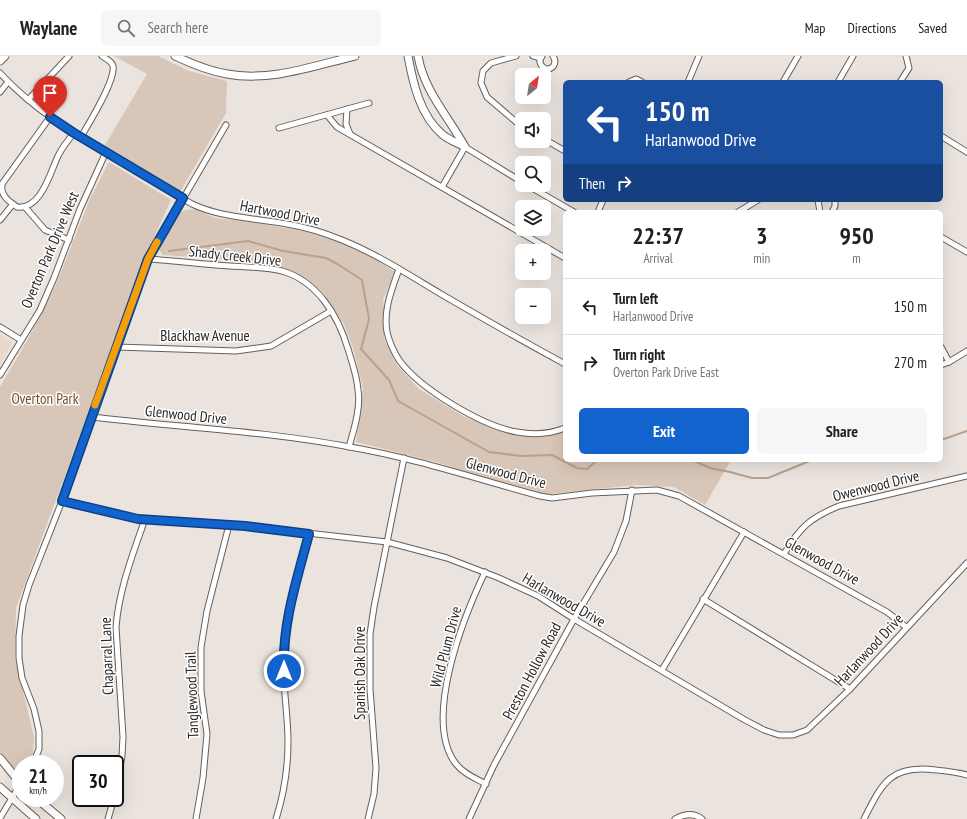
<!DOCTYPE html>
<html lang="en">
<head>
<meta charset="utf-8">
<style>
	body { margin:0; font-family:"PT Sans Narrow",sans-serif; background:#f6f6f6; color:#202124; height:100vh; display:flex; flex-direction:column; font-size:15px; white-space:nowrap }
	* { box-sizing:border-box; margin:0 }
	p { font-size:13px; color:#757577 }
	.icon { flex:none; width:22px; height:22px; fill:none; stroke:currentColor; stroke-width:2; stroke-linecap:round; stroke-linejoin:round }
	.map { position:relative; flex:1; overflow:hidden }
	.details { position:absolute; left:563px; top:154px; width:380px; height:252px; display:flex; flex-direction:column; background:#fff; border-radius:6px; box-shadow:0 4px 16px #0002 }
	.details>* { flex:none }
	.banner { position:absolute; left:563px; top:24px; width:380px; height:122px; border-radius:6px; box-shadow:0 4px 16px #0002; background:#1a4fa0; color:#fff; overflow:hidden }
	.needle { width:26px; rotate:30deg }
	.fabs { position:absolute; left:515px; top:12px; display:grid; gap:8px }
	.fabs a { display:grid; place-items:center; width:36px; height:36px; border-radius:6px; background:#fff; box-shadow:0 4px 16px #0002; font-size:20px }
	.speed { position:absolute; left:12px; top:699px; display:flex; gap:8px; font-size:20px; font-weight:700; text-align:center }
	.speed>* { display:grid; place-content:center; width:52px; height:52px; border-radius:50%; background:#fff; box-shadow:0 4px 16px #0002; line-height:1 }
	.speed small { font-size:10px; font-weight:400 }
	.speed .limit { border:2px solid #111; border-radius:6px; background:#fff; color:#111 }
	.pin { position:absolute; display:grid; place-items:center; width:34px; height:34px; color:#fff; margin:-41px -17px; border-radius:50% 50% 50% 0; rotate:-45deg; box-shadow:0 0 4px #0007 }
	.pin .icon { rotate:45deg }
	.me { position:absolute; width:44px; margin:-22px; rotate:0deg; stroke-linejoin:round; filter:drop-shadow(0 0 3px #0008) }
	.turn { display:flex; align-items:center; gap:14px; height:84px; padding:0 16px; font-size:18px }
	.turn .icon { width:52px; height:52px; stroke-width:2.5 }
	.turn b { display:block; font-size:28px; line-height:34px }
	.then { display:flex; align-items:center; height:38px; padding:0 16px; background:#0003; gap:8px; font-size:15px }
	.eta { display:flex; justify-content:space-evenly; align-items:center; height:68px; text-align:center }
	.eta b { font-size:24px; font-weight:800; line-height:28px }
	.cta { display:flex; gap:8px; margin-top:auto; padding:8px 16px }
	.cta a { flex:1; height:46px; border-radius:6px; background:#1263cd; color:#fff; font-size:16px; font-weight:800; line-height:46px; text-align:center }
	.cta a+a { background:#f6f6f6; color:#202124 }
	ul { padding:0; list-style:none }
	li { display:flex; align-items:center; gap:12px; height:56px; padding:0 16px; border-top:1px solid #e0e0e0 }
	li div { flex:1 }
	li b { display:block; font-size:15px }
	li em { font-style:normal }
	header { display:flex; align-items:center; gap:24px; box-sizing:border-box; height:56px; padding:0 20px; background:#fff; border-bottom:1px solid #e0e0e0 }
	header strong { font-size:19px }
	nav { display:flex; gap:22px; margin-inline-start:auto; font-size:14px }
	.search { width:280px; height:36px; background:#f6f6f6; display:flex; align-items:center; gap:10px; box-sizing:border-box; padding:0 14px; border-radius:6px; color:#757577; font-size:15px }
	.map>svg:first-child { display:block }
</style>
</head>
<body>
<header>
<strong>Waylane</strong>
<div class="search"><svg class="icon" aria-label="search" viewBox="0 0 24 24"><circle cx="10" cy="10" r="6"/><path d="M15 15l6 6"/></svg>Search here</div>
<nav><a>Map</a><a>Directions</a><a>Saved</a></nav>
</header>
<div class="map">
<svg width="967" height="763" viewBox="0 0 967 763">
	<rect width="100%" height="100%" fill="#ebe4de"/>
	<path fill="#e7d9ce" d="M0 278 13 286 0 309Z"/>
	<g fill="#d8c6b8">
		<path d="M114 0H158L189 15 227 25 226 57 180 136 105 89 147 18Z"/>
		<path d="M109 106 171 144 149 192 16 552 15 601 34 681 33 697 28 708H21V718L16 716 0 696V331L28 283 55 231 90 143Z"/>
		<path d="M196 153 215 162 243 165 297 174 322 180 343 187 372 201 395 216 383 244 386 262 384 283 397 309 419 333 463 360 493 372 519 379 543 380 565 375V404H731L705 449 674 431 635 429 539 439 436 406 356 386 363 332 353 292 344 268 323 237 306 222 262 206 163 199 158 192 179 156 186 154Z"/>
	</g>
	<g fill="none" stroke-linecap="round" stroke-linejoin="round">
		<g stroke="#baa18d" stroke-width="2">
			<path d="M169 195 248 185 283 195 326 202 339 209 362 224 369 263 361 293 389 324 398 345 489 396 521 400 552 399 577 412 587 413 597 404"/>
			<path d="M941 382 944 383 967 375"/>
			<path d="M692 404 710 412 730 416 752 422H768L812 404"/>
		</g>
		<defs>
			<g id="street">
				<path d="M516 0 491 7 483 15 481 27 487 41 522 71"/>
				<path d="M533 0 541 2"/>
				<path d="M542 0C538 5 540 11 547 13 554 13 557 6 553 0"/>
				<path d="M0 17C35 55 75 78 118 104 143 118 167 134 192 148 222 162 255 162 287 168 305 171 325 177 342 184 377 198 409 219 441 238 482 262 523 285 565 308"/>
				<path d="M629 26 636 23 642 26"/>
				<path d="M688 26 699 0"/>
				<path d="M783 26 798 0"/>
				<path d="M838 26 853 0"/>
				<path d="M900 26 909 12 906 0"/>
				<path d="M0 36 8 26"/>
				<path d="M28 44 69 0"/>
				<path d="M347 53 346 68 350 78"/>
				<path d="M327 59 337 71 565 202"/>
				<path d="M50 61 2 128C0 140 9 145 17 151 41 154 50 117 58 100 62 92 68 84 74 77"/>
				<path d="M279 72 369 47"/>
				<path d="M941 80 967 96"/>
				<path d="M81 81C89 67 116 24 113 10 112 5 106 3 102 0"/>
				<path d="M544 83 565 95"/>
				<path d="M527 129 574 156"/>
				<path d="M442 131 465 91 522 126"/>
				<path d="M818 144 820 156"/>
				<path d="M25 151 45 174 69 184"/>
				<path d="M598 156 603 144"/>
				<path d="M738 156 758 144"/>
				<path d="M832 156 835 150V144"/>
				<path d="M0 164 13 148"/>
				<path d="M941 181 967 196"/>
				<path d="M148 203C175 205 203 208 230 210 247 211 265 211 282 215 317 225 338 259 348 293 352 306 357 320 358 334 361 352 354 373 349 391"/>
				<path d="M399 213C392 233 383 254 387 276 389 285 394 296 399 304 420 333 482 370 517 376 533 379 550 378 565 372"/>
				<path d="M0 271 21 284"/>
				<path d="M117 291 236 295 271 290 331 255"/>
				<path d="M941 291 949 306"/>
				<path d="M941 309 949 306 967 295"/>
				<path d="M0 319 40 254 54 222 80 153 106 96"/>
				<path d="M91 361C177 371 265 375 350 391 414 402 477 423 540 440L552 442 592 437 657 434 679 440 887 556 906 571"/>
				<path d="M62 445 138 463 245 470 387 486 447 502 499 522 538 540 574 563 745 664 764 674 779 679H793L807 674 850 633 967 507"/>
				<path d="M784 498C800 471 810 462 839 450L967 420"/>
				<path d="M485 516C464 560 422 664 456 708 464 718 475 722 486 728"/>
				<path d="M703 543 850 633"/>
				<path d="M662 614 744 476"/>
				<path d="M33 708 39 693V675L34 653 22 622 19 602V580L23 549 29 529 62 445 148 203 226 69"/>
				<path d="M115 740 122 700 123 681 116 571C119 533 133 498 145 463"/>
				<path d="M0 762 21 727"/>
				<path d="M108 763 114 742"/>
				<path d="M196 763 203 722 207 678 201 635V591L207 555 229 469"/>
				<path d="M276 763C284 738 288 711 288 685 288 657 282 628 284 600 286 558 299 518 309 478"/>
				<path d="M368 763 374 738 376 712 370 633V578L374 551 404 402"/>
				<path d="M469 763 494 709 574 563 614 496 626 465 632 434"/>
				<path d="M675 763C684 758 693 756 702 763"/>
				<path d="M864 763C882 727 891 708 936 714 946 715 957 716 967 719"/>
			</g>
			<g id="secondary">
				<path d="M175 0C192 8 209 15 227 18 270 26 313 10 355 0"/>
				<path d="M408 0C413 27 420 60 443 79 449 84 458 87 465 91"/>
				<path d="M418 0C424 35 448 60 465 91"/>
				<path d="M0 5 5 0"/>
				<path d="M0 702 21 728"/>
				<path d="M0 731 36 763"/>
				<path d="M36 742 61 763"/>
			</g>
		</defs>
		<use href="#street" stroke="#665f5a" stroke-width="7"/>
		<use href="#secondary" stroke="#665f5a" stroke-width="9"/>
		<use href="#street" stroke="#fff" stroke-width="5"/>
		<use href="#secondary" stroke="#fff" stroke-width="7"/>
	</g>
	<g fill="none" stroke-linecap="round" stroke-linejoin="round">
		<defs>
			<path id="route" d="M50 61 74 77 183 142 148 203 62 445 138 463 245 470 309 478C297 523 282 568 284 615"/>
		</defs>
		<use href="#route" stroke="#0c4085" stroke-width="10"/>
		<use href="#route" stroke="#1263cd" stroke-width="7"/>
		<path stroke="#f59e0b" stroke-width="7" d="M95 349 148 203 157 186"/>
	</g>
	<g text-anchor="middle" stroke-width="3" stroke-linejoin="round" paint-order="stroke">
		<g font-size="15" fill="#2b2826" stroke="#fff">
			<text transform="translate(280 157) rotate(11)" y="5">Hartwood Drive</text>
			<text transform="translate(50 194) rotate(-67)" y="5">Overton Park Drive West</text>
			<text transform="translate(235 200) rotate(6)" y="5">Shady Creek Drive</text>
			<text x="205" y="285">Blackhaw Avenue</text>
			<text transform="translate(186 359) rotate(6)" y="5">Glenwood Drive</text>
			<text transform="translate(506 417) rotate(15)" y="5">Glenwood Drive</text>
			<text transform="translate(876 430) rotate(-14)" y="5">Owenwood Drive</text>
			<text transform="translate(822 505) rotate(29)" y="5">Glenwood Drive</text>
			<text transform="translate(564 544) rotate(30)" y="5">Harlanwood Drive</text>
			<text transform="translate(446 591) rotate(-75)" y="5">Wild Plum Drive</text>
			<text transform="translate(869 594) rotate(-47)" y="5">Harlanwood Drive</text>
			<text transform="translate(107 600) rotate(-92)" y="5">Chaparral Lane</text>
			<text transform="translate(532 615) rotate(-62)" y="5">Preston Hollow Road</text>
			<text transform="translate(360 617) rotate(-90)" y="5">Spanish Oak Drive</text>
			<text transform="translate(192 639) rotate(-92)" y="5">Tanglewood Trail</text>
		</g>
		<g font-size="15" fill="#744e2d" stroke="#fff">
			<text x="45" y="348">Overton Park</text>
		</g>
	</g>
</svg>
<div class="fabs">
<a><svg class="needle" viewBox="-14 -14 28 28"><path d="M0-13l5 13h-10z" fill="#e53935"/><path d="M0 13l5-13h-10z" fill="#757577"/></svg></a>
<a><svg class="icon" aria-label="sound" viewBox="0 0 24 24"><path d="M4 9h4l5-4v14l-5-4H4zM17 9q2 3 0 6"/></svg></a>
<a><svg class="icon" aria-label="search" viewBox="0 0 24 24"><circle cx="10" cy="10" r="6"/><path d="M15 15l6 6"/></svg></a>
<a><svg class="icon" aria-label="layers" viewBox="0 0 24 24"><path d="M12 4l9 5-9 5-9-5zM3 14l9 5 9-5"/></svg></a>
<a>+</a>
<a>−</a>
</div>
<div class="speed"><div>21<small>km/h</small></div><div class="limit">30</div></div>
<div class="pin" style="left:50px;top:61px;background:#d93025"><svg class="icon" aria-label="arrive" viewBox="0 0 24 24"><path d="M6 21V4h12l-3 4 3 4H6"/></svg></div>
<svg class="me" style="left:284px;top:615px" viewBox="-20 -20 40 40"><circle r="17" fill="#1263cd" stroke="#fff" stroke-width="3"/><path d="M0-11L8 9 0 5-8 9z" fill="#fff"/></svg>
<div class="banner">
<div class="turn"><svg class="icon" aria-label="left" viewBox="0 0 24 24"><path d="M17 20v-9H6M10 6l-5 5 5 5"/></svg><div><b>150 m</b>Harlanwood Drive</div></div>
<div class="then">Then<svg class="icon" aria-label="right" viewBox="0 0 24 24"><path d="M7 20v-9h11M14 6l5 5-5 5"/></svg></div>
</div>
<section class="details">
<div class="eta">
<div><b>22:37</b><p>Arrival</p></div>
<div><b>3</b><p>min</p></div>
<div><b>950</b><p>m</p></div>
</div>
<ul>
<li><svg class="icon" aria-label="left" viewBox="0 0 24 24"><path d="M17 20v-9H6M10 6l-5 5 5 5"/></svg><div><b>Turn left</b><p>Harlanwood Drive</p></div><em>150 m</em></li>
<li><svg class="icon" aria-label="right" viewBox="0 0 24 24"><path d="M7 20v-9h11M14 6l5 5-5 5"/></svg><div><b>Turn right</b><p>Overton Park Drive East</p></div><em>270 m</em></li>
</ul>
<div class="cta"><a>Exit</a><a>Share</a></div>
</section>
</div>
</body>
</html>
